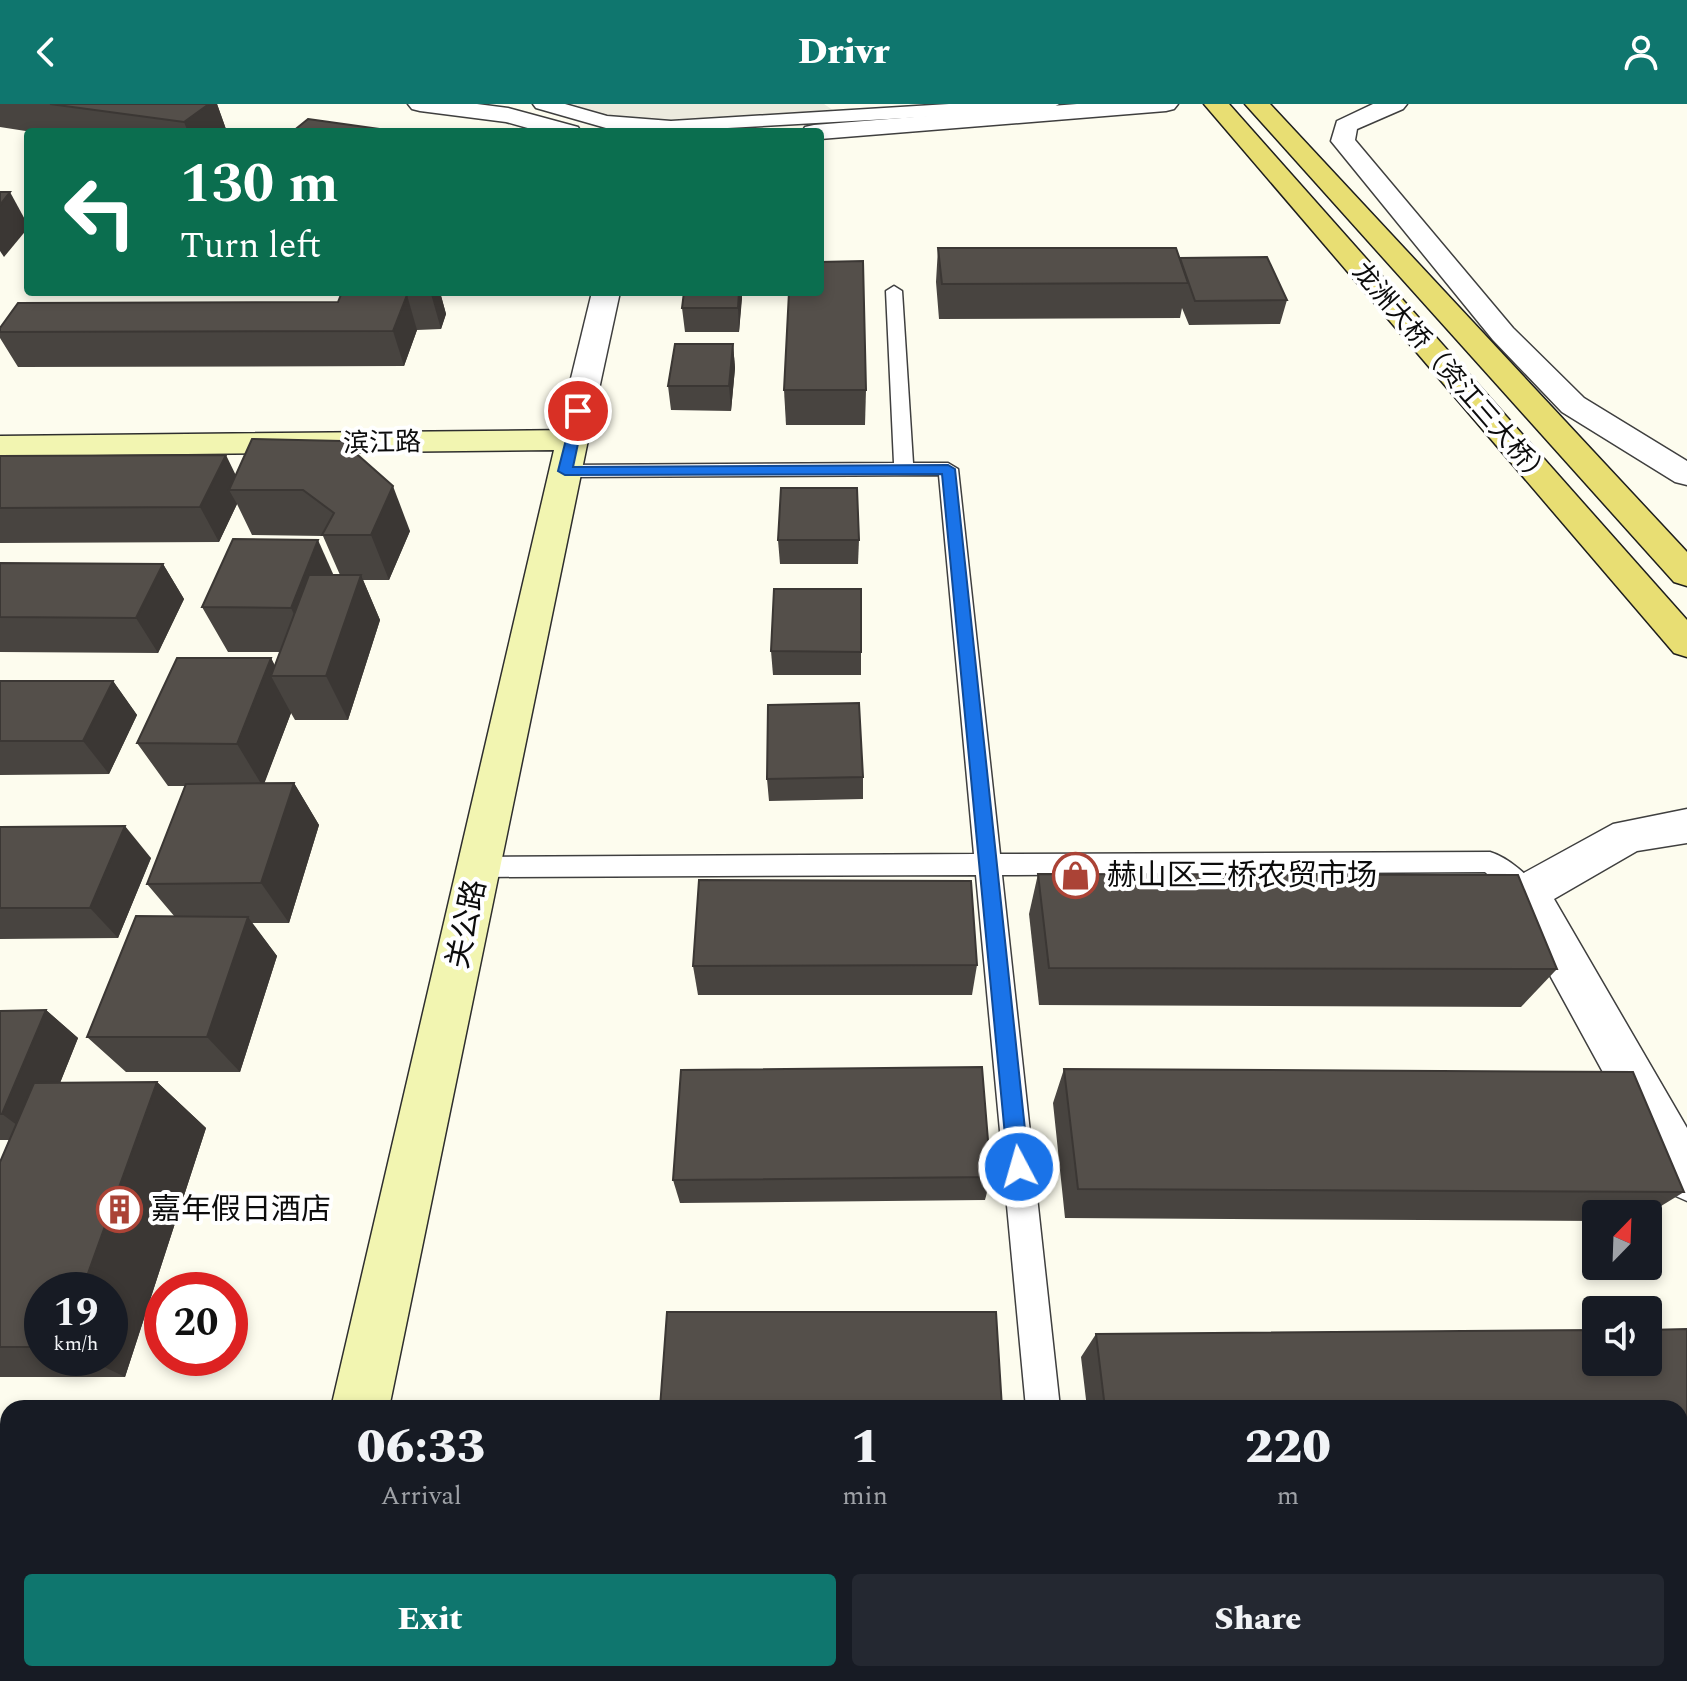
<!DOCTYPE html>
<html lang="en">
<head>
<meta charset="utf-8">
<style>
	body { margin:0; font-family:Spectral,"Noto Sans SC",serif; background:#242831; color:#f1f3f6; height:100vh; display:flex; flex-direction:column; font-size:30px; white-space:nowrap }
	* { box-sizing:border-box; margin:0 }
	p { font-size:26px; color:#9ea1a6 }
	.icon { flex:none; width:44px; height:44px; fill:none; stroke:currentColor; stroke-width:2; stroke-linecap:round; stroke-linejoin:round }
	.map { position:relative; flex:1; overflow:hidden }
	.sheet { position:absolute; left:0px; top:1296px; width:1688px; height:282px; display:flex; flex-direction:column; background:#171b24; border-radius:24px 24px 0 0; box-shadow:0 4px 12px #0003 }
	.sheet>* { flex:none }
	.banner { position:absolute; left:24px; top:24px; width:800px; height:168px; border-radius:8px; box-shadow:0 4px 12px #0003; background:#0b6e4f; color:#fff; overflow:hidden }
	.needle { width:52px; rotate:23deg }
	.buttons { position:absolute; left:1582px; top:1096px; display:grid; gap:16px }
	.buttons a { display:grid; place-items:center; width:80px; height:80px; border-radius:8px; background:#171b24; box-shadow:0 4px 12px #0003; font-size:40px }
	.speed { position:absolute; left:24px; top:1168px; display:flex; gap:16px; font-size:40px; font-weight:700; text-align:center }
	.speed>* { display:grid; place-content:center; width:104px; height:104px; border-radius:50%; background:#171b24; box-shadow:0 4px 12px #0003; line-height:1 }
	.speed small { font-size:20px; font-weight:400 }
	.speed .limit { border:12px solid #d22; background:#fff; color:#111 }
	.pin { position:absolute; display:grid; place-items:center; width:68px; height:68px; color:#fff; margin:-34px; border:4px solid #fff; border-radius:50%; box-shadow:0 2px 8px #0007 }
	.me { position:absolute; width:88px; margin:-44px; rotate:354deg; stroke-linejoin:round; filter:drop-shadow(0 0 6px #0008) }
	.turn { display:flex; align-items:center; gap:28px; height:168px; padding:0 24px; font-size:36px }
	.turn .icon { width:104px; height:104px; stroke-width:2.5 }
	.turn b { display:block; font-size:56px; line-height:68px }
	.eta { display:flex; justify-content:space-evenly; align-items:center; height:136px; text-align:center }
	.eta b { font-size:48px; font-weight:800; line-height:56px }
	.action { display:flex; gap:16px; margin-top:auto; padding:16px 24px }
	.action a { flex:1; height:92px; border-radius:8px; background:#0f766e; color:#fff; font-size:32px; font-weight:800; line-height:92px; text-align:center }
	.action a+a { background:#242831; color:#f1f3f6 }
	header { display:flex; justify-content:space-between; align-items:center; height:104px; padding:0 24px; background:#0f766e; color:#fff; font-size:36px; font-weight:800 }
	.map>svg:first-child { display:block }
</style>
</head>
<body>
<header><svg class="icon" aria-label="back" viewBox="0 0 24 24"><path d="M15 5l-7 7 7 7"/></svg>Drivr<svg class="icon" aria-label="person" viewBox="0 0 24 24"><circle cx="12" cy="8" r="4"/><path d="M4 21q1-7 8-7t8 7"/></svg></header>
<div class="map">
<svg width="1687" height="1577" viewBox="0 0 1687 1577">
	<rect width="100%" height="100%" fill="#fdfcee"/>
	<path fill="#eceade" d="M561 0H824L840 11 683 19 618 15Z"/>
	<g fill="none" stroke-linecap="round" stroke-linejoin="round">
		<defs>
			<path id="service" d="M894 182 902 187 913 359H948L958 365 1000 750 1490 748C1507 753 1532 773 1540 789L1536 797C1516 803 1499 781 1485 768L1002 771 1060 1304H1026L976 771 478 773 469 770 465 763 469 756 478 753 974 750 939 371 565 373 555 367 565 361 894 359 886 187Z"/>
			<path id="pedestrian" d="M533 0H565L607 12 671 17 949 0H1059L1049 6 655 28 606 24 536 4Z"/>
			<rect id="minor" x="0" y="1346" width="8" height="60"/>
			<g id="tertiary">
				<path d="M408 0H477L508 4 578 23 581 28H542L506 18 420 7 412 5Z"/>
				<path d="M1077 0H1178L1174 5 1166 7 820 35V28H802L805 23 814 21Z"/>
				<path d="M1373 0H1407L1403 5 1357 25 1355 36 1513 224 1584 294 1687 357V381L1675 378 1562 308 1493 236 1331 37 1337 17Z"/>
				<path d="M592 188H620L588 336 583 343 572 346 561 343 556 336Z"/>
				<path d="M1687 705V739L1637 747 1554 795 1687 1024V1097L1669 1089 1505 789 1511 776 1613 720Z"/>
			</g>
			<g id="secondary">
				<path d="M572 326 583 329 588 336 389 1304H331L554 346 0 352V332Z"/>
				<path d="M270 1570H334L332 1577H268Z"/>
			</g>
			<g id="primary">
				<path d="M1204 0H1229L1687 516V553L1674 549Z"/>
				<path d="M1245 0H1270L1687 448V482L1674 478Z"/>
			</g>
		</defs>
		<use href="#service" stroke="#3f3f3f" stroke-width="3"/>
		<use href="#pedestrian" stroke="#3f3f3f" stroke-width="3"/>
		<use href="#minor" stroke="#3f3f3f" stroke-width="3"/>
		<use href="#tertiary" stroke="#3f3f3f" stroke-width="3"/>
		<use href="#secondary" stroke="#2e2e2e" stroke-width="3"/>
		<use href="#primary" stroke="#1d1d1d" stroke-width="3"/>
		<use href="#service" fill="#fff" fill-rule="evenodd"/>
		<use href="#pedestrian" fill="#fff" fill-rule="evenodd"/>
		<use href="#minor" fill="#fff" fill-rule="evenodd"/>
		<use href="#tertiary" fill="#fff" fill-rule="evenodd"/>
		<use href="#secondary" fill="#f2f5b1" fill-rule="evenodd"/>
		<use href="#primary" fill="#e8de73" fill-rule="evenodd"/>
	</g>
	<g fill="#484440" fill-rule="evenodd">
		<path d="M0 0H217L227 28H32L0 23Z"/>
		<path d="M938 144 1180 154 1287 196 1280 220 1189 221 1182 204 1180 214 939 215 936 178Z"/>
		<path d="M440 188 446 210 441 225 417 226 404 262 18 263 0 234V224L338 198Z"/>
		<path d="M684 188H742L739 228H685L682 204Z"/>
		<path d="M733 240 735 264 731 307 671 306 668 282Z"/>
		<path d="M784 286H866L865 321H786Z"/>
		<path d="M252 335 410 427 389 476H363L380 516 348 616H295L291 609 264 679H294L319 721 289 819H252L277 852 240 968H126L87 933 175 813 147 780 185 682H168L137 639 271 554 275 562 280 548H228L202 503 334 471H340L323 432 252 431 237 400 219 438 0 439V352L236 372Z"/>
		<path d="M778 436H859L858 460H780Z"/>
		<path d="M0 459 163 460 184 495 158 549 0 548Z"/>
		<path d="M861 485V571H773L771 547Z"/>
		<path d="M0 577H113L137 611 109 670 0 671Z"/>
		<path d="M863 673V695L769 697 767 675Z"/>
		<path d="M0 723 151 754 118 834 0 835Z"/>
		<path d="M1038 770 1557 865 1521 903 1039 901 1029 810Z"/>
		<path d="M977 861 972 891H698L693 862Z"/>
		<path d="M46 906 78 934 60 979 157 978 206 1024 125 1273H0V1058L9 1036H0V907ZM42 1186 110 1254H42Z"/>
		<path d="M1064 965 1684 1088 1648 1110H1596V1117L1065 1114 1053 999Z"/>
		<path d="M991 1073 985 1096 680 1099 673 1076Z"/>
		<path d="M1687 1225V1378H1680V1304H1087L1081 1253 1096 1230Z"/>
	</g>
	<g fill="#3b3734">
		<path d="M209 0H217L227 28H188L184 18Z"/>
		<path d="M10 88 28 121V124L4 153 0 147V101Z"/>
		<path d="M432 188H440L446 210 441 225 431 190Z"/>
		<path d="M739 188H742V195L739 228 738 204Z"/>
		<path d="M407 191 417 226 404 262 393 227Z"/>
		<path d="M733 240 735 264 731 307 729 282Z"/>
		<path d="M226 351 243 386H229L237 400 219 438 200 403Z"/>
		<path d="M393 382 410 427 389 476 371 431Z"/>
		<path d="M318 436 338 481 313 549 291 504Z"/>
		<path d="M163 460 184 495 158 549 136 514Z"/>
		<path d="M361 471 380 516 348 616 326 572Z"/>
		<path d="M271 554 280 572H271L291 609 263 683 237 640Z"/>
		<path d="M113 577 137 611 109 670 83 637Z"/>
		<path d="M294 679 319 721 289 819 261 779Z"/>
		<path d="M125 722 151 754 118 834 90 804Z"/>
		<path d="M248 813 277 852 240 968 207 933Z"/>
		<path d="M46 906 78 934 37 1036 2 1010Z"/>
		<path d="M157 978 206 1024 125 1273 86 1254H110V1186H82Z"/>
		<path d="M0 1472 8 1474V1519L0 1543Z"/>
	</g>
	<g fill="#544f4a" stroke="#3b3734" stroke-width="2">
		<path d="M50 0H209L184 18Z"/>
		<path d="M308 15 401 28H292Z"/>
		<path d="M0 88H10L0 101Z"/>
		<path d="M938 144H1176L1188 179 942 180Z"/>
		<path d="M1267 153 1287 196 1195 197 1180 154Z"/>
		<path d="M863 157 866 286H784L789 188H820V158Z"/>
		<path d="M342 188H432L431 190 407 191 393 227 0 228V224L18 199 338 198Z"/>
		<path d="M684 188H739L738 204H682Z"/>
		<path d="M675 240H733L729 282H668Z"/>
		<path d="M252 335 342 337 393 382 371 431H322L334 409 303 386H229Z"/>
		<path d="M226 351 200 403 0 404V352Z"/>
		<path d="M781 384H857L859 436H778Z"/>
		<path d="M233 435 318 436 291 504 202 503Z"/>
		<path d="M0 459 163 460 136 514 0 513Z"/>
		<path d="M309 471H361L326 572H271Z"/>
		<path d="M774 485H861V548L771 547Z"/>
		<path d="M177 554H271L237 640 137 639Z"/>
		<path d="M0 577H113L83 637H0Z"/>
		<path d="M859 599 863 673 767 675 768 601Z"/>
		<path d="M294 679 261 779 147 780 186 680Z"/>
		<path d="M125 722 90 804H0V723Z"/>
		<path d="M1038 770 1518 771 1557 865 1049 864Z"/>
		<path d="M699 776 971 777 977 861 693 862Z"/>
		<path d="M136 812 248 813 207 933H87Z"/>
		<path d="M46 906 2 1010H0V907Z"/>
		<path d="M982 963 991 1073 673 1076 681 966Z"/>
		<path d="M1064 965 1633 968 1684 1088 1078 1085Z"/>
		<path d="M157 978 82 1186H42V1243H0V1058L34 979Z"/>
		<path d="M667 1208H996L1002 1304H660Z"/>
		<path d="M1687 1225V1363H1680V1304H1105L1096 1230 1596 1226V1258H1648V1226Z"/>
	</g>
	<path fill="#1a73e8" stroke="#114b97" stroke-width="2" d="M574 304 585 307 573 363 948 361 955 365 1029 1063 1026 1071 1019 1073 1011 1071 1008 1063 942 370 565 371 558 367Z"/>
	<defs>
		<symbol id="shop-ring" viewBox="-11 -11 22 22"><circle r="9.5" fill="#fff" stroke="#ab4336" stroke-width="1.5"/><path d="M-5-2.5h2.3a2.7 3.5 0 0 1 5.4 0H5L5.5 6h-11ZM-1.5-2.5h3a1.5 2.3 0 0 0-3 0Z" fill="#ab4336"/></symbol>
		<symbol id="building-ring" viewBox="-11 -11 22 22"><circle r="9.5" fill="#fff" stroke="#ab4336" stroke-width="1.5"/><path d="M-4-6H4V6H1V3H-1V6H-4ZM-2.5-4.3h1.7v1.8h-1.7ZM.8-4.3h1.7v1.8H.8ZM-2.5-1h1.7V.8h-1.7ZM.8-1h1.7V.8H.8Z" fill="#ab4336"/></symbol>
	</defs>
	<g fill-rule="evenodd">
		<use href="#shop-ring" x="1050" y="746" width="51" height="51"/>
		<use href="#building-ring" x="94" y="1080" width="51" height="51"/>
	</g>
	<g text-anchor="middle" stroke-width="8" stroke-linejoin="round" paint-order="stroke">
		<g font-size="26" fill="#0c0c0c" stroke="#fff">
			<text transform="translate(1452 270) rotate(49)" y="9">龙洲大桥（资江三大桥）</text>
			<text transform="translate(382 338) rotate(-1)" y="9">滨江路</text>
		</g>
		<g font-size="30" fill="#0c0c0c" stroke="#fff" text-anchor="start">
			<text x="1107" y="781">赫山区三桥农贸市场</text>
			<text x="151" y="1115">嘉年假日酒店</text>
		</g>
		<g font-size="30" fill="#0c0c0c" stroke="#fff">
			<text transform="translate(466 820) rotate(-78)" y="10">关公路</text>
		</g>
	</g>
</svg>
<div class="buttons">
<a><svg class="needle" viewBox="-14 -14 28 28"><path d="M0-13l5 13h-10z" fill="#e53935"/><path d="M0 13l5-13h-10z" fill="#9ea1a6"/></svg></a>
<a><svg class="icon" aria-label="sound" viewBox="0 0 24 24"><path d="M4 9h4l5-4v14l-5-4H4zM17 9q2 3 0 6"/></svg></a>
</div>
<div class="speed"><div>19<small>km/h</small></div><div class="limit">20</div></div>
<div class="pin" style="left:578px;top:307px;background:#d93025"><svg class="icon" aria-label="arrive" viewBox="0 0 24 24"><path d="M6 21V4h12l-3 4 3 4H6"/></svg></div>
<svg class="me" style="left:1019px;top:1063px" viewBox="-20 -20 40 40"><circle r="17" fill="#1a73e8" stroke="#fff" stroke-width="3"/><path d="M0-11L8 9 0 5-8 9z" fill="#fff"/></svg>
<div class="banner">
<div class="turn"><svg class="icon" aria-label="left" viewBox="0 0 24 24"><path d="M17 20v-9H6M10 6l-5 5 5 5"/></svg><div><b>130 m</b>Turn left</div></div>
</div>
<section class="sheet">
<div class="eta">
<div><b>06:33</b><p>Arrival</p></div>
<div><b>1</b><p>min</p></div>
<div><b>220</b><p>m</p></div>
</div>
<div class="action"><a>Exit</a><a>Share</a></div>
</section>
</div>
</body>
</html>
